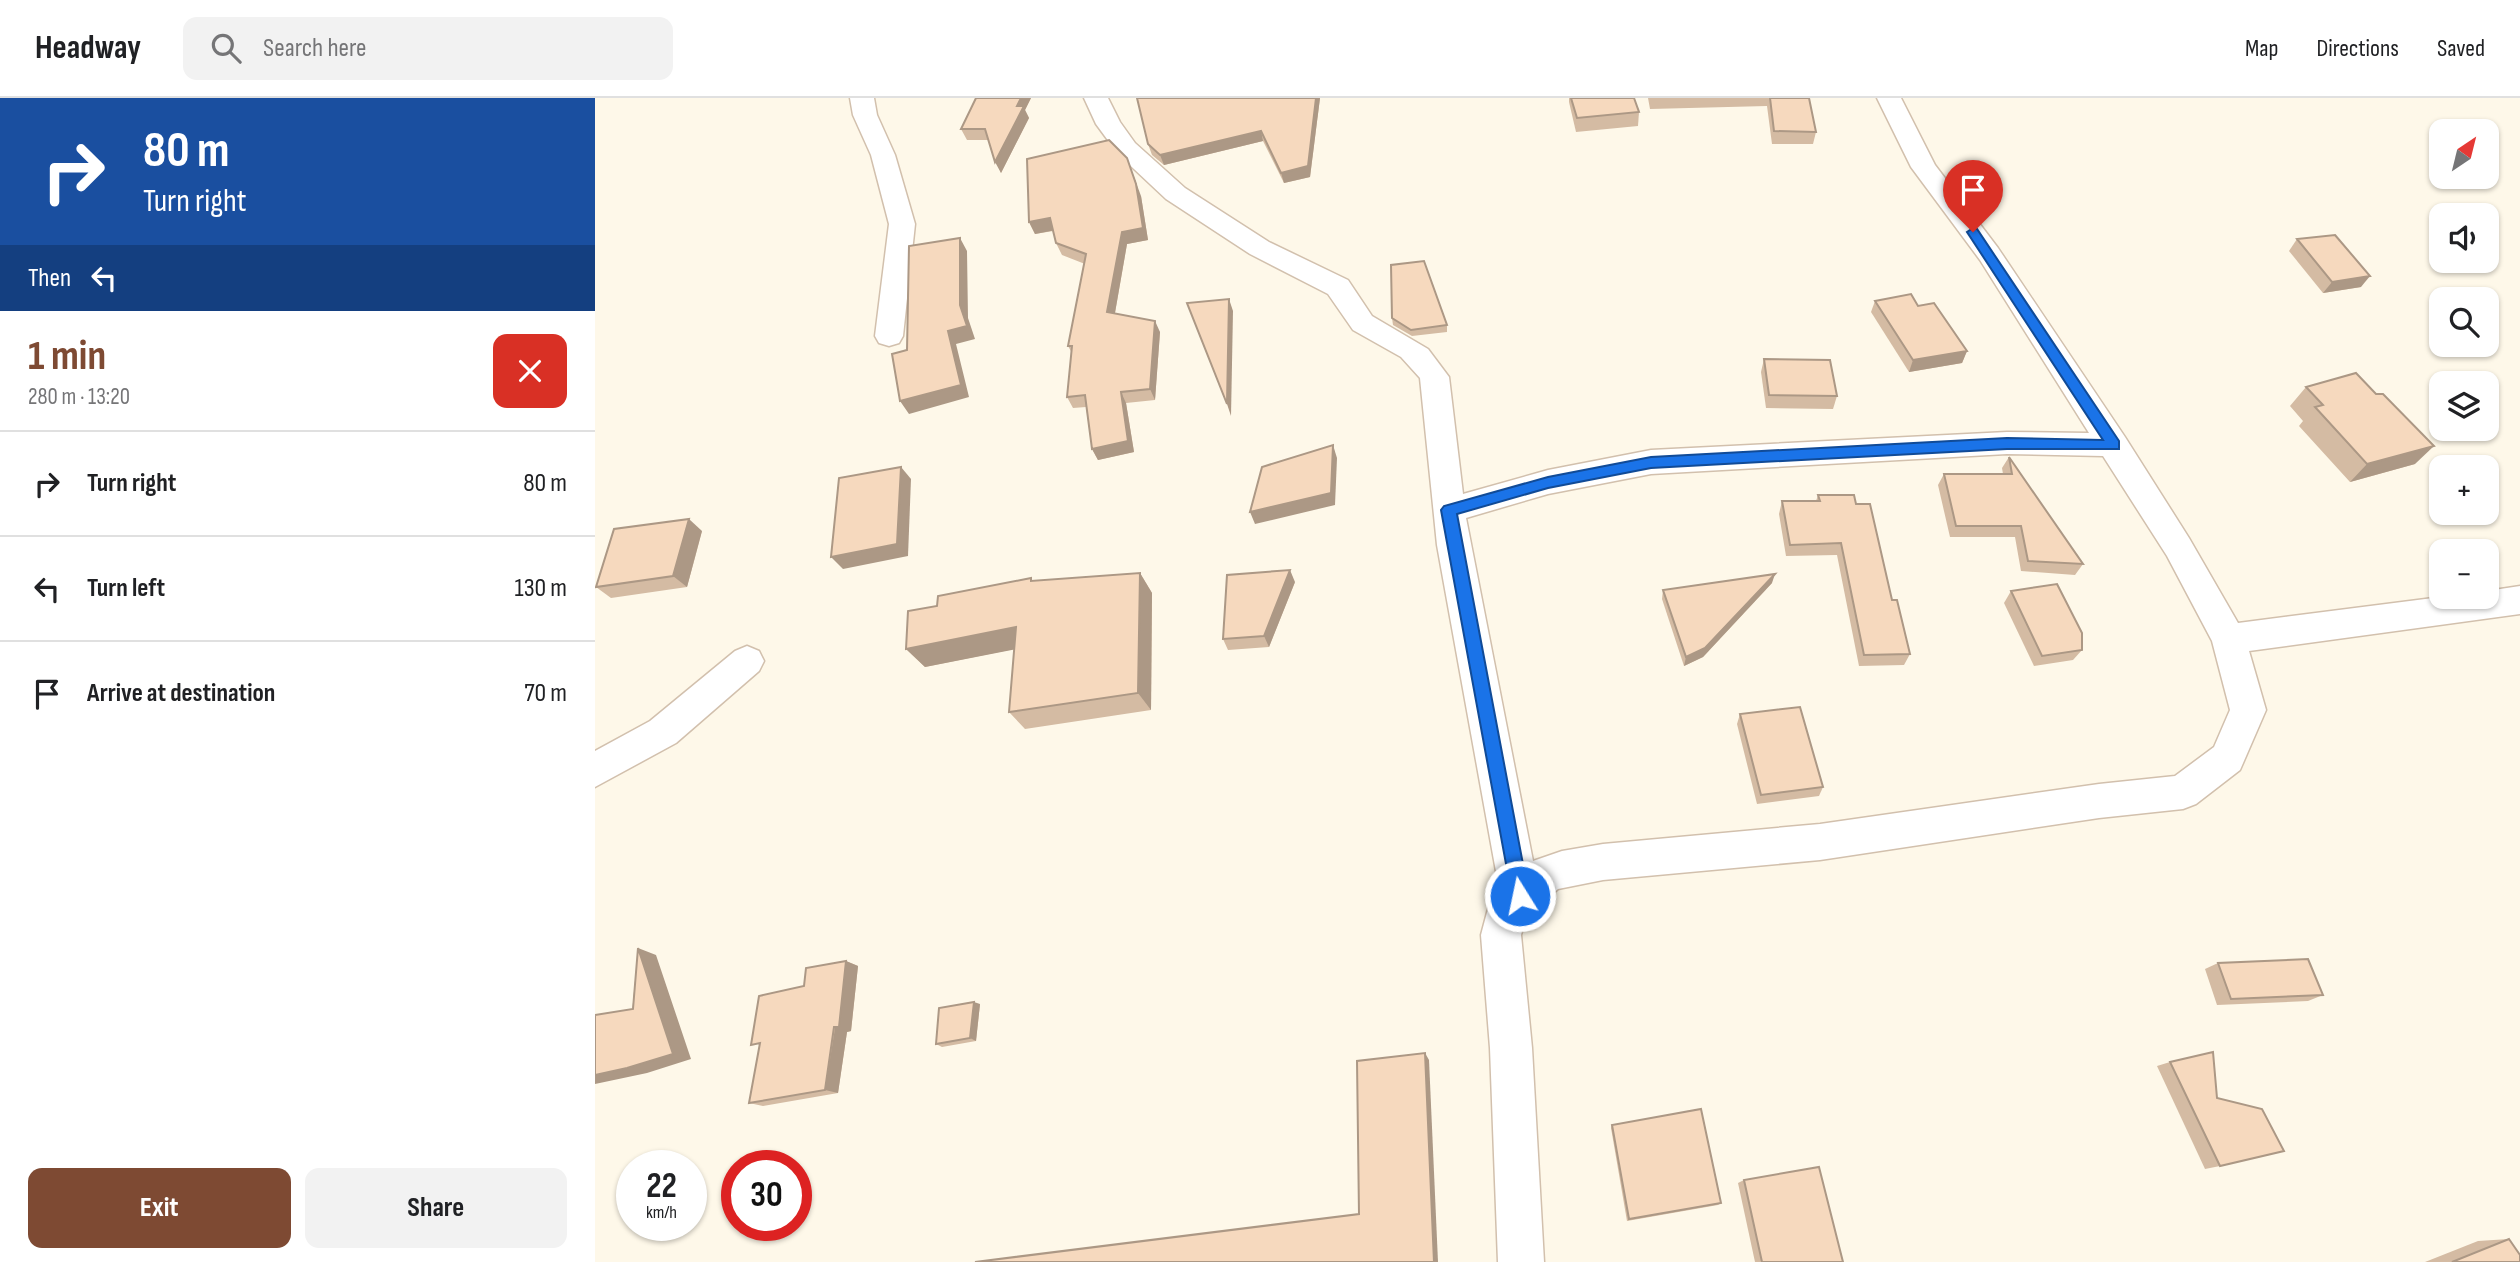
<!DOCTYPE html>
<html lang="en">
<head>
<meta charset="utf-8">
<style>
	body { margin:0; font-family:"Sofia Sans Condensed",sans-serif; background:#f2f2f2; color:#202124; height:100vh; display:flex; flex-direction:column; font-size:26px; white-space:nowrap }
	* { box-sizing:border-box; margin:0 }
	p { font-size:23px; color:#757577 }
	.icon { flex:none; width:38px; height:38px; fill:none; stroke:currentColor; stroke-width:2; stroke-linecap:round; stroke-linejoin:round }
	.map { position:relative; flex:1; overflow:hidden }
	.drawer { display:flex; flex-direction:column; background:#fff; width:595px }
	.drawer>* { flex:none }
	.hud { background:#1a4fa0; color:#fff; overflow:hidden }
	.needle { width:46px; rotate:35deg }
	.tools { position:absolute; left:1834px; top:21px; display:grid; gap:14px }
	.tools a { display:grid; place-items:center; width:70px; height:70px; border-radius:14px; background:#fff; box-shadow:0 2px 5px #0004; font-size:35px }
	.speed { position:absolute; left:21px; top:1052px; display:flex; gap:14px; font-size:35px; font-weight:700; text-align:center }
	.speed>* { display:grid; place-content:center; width:91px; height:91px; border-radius:50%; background:#fff; box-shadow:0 2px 5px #0004; line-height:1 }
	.speed small { font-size:18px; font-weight:400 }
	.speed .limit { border:10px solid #d22; background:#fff; color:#111 }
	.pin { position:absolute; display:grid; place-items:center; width:60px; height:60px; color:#fff; margin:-72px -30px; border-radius:50% 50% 50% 0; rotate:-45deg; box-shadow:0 0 7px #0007 }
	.pin .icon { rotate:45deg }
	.me { position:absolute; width:77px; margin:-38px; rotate:350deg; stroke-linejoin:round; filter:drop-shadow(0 0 5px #0008) }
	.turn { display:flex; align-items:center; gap:24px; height:147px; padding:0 28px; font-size:32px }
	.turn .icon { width:91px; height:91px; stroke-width:2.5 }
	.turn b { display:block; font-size:49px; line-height:60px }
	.then { display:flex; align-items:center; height:66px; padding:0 28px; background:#0003; gap:14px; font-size:26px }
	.round { display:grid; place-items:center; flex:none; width:74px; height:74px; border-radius:14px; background:#f2f2f2 }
	.head { display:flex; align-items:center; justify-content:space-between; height:119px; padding:0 28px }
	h1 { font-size:42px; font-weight:700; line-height:52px; color:#7e4a33 }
	.primary-button { display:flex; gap:14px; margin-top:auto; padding:14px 28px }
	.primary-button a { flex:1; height:80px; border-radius:14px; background:#7e4a33; color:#fff; font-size:28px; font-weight:700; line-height:80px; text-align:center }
	.primary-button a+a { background:#f2f2f2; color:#202124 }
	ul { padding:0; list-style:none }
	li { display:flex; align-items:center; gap:21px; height:105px; padding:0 28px; border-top:2px solid #e0e0e0 }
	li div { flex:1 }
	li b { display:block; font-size:26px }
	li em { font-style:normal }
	header { display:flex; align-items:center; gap:42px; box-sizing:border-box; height:98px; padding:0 35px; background:#fff; border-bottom:2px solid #e0e0e0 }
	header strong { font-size:33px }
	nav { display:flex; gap:38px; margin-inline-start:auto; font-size:24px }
	.search { width:490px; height:63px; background:#f2f2f2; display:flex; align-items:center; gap:18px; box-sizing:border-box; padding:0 24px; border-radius:14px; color:#757577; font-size:26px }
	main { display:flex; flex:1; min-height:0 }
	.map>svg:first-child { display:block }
</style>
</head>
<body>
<header>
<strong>Headway</strong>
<div class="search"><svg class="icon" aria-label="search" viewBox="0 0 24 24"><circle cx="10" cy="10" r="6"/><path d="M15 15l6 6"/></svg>Search here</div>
<nav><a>Map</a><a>Directions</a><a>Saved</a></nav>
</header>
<main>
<section class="drawer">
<div class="hud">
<div class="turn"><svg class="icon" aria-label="right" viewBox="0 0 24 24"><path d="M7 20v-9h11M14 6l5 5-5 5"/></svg><div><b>80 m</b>Turn right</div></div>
<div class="then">Then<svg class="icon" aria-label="left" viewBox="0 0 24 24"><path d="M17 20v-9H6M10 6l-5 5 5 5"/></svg></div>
</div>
<div class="head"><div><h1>1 min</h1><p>280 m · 13:20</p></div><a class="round" style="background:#d93025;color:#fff"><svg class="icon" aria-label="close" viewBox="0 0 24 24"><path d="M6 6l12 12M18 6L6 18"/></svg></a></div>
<ul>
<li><svg class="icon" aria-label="right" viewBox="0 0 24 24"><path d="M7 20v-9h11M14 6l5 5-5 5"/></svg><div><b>Turn right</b></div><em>80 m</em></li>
<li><svg class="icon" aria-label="left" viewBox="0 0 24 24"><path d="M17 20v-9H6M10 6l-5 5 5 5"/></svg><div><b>Turn left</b></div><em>130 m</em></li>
<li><svg class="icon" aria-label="arrive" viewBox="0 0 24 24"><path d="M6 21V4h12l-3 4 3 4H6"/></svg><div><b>Arrive at destination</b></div><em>70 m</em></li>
</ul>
<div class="primary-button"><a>Exit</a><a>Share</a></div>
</section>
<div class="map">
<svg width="1925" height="1164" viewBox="0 0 1925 1164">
	<rect width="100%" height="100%" fill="#fef8e9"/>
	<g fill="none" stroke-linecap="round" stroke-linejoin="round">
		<defs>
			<g id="minor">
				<path d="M255 0H279L282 17 300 57 320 126 308 238 304 245 294 248 284 245 280 238 294 126 276 57 258 17Z"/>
				<path d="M489 0H513L525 24 540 45 590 90 674 144 753 182 777 218 833 251 854 279 868 396 953 372 1056 352 1412 334 1494 335 1385 162 1316 69 1282 0H1306L1340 67 1403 150 1530 339 1594 440 1643 525 1846 499H1892V493L1925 488V516L1654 553 1671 612 1645 672 1601 706 1588 711 1504 720 1225 762 1008 782 963 791 931 818 926 837 937 950 949 1164H903L895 950 886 837 894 807 904 790 842 447 825 280 806 259 758 232 733 196 655 156 571 101 523 56 501 26ZM1412 356 1508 358 1572 458 1617 543 1635 612 1619 649 1580 678 1504 686 1225 726 1008 746 967 753 938 763 871 420 953 396 1056 376Z"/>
				<path d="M152 548 164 553 169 563 164 573 81 645 0 689V653L55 623 140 553Z"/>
			</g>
		</defs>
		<use href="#minor" stroke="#d2c0ad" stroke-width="3"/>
		<use href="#minor" fill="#fff" fill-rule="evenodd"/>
	</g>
	<g fill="#d4bba3">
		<path d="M381 0H436L430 12 434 20 406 75 394 42H372L366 31Z"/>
		<path d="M542 0H725L715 79 689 85 668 43 569 67 557 57 553 46Z"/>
		<path d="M974 0H1039L1044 14 1043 28 981 34 974 4Z"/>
		<path d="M1053 0H1214L1221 34 1218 46H1177L1172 8 1055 11Z"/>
		<path d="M546 98 553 142 532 146 520 215 565 234 560 302 531 305 539 354 503 362 497 351 491 309 478 310 472 299 477 255 473 248 490 166 467 157 461 145 458 133 440 136 434 124Z"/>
		<path d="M1702 141 1766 189 1728 195 1694 153Z"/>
		<path d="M1280 203 1323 208 1372 253 1367 265 1314 274 1276 214Z"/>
		<path d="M797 220 852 227V234L817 238 798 227Z"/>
		<path d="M1169 261 1242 298 1238 311 1171 310 1166 274Z"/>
		<path d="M1711 289 1820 366 1755 384 1704 328 1708 323 1695 308Z"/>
		<path d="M1414 359 1488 466 1480 477 1426 473 1420 439H1355L1343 387 1349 376H1408L1407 370Z"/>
		<path d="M1223 397 1261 406 1297 502 1315 556 1309 567 1264 568 1242 457 1191 458 1184 416 1187 403H1221Z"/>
		<path d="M107 433 92 489 16 500 1 489Z"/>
		<path d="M545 475 557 495 556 612 430 631 414 614 419 551 330 569 311 551 342 508 438 483Z"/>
		<path d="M700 484 674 549 633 552 628 541Z"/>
		<path d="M1177 485 1108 559 1089 568 1067 501 1068 492Z"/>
		<path d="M1416 493 1487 552 1478 562 1439 568 1409 505Z"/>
		<path d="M1145 616 1228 689 1224 698 1162 706 1142 626Z"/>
		<path d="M251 863 263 868 256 933 252 934 243 995 168 1008 154 1005 164 949 209 888Z"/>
		<path d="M1623 865 1728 897 1713 903 1622 907 1610 871Z"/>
		<path d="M385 906 381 943 347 949 341 946Z"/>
		<path d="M1575 964 1625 1068 1610 1071 1562 968Z"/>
		<path d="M1017 1027 1126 1105 1123 1107 1032 1123 1016 1030Z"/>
		<path d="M1149 1082 1248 1164H1160L1143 1085Z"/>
		<path d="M1914 1141 1925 1164H1830L1883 1143Z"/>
	</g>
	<g fill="#ac9885">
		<path d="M426 0H436L430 12 434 20 406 75 400 64Z"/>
		<path d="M721 0H725L715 79 689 85 686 75Z"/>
		<path d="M666 33 668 43 569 67 565 57Z"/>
		<path d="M532 60 546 98 553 142 532 146 518 226 512 214Z"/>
		<path d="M455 120 461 132 440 136 434 124Z"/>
		<path d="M365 140 372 153 373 220 380 241 361 246 374 299 314 316 305 303 353 233 365 207Z"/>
		<path d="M1775 178 1766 189 1728 195 1737 184Z"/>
		<path d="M634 201 638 213 636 318 632 306Z"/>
		<path d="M560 223 565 234 560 302 555 291Z"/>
		<path d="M1372 253 1367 265 1314 274 1318 262Z"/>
		<path d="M526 294 531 305 539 354 503 362 497 351Z"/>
		<path d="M738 347 742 360 740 407 660 426 655 414Z"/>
		<path d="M1839 348 1820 366 1755 384 1772 366Z"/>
		<path d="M306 369 316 381 313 458 248 471 236 459Z"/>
		<path d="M94 421 107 433 92 489 78 478Z"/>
		<path d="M695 472 700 484 674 549 669 538Z"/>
		<path d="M545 475 557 495 556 612 543 595Z"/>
		<path d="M1180 476 1177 485 1108 559 1089 568 1091 559Z"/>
		<path d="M421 529 437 548 330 569 311 551Z"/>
		<path d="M43 850 61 857 96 961 52 975 0 986V977L32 970Z"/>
		<path d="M251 863 263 868 256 933 252 934 243 995 230 992Z"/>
		<path d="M379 904 385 906 381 943 375 940Z"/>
		<path d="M830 955 834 962 843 1164H839Z"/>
	</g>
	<g fill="#f6d9be" stroke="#ac9885" stroke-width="2">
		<path d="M381 0H426L422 8H429L400 64 390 31H366Z"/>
		<path d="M542 0H721L713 68 686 75 666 33 565 57 553 46Z"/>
		<path d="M976 0H1039L1044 14 982 20Z"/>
		<path d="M1175 0H1214L1221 34 1179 33Z"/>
		<path d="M514 42 532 60 541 86 548 130 527 134 512 214 560 223 555 291 526 294 533 343 497 351 490 297 472 299 477 248H473L491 156 461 145 455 120 434 124 432 61Z"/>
		<path d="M1740 137 1775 178 1737 184 1702 141Z"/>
		<path d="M365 140V207L372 228 353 233 366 287 305 303 297 256 312 252 314 148Z"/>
		<path d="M829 163 852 227 816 232 797 220 796 167Z"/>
		<path d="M1316 196 1323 208 1339 205 1372 253 1318 262 1280 203Z"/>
		<path d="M634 201 632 306 592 205Z"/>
		<path d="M1169 261 1235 262 1242 298 1174 297Z"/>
		<path d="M1761 275 1781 296H1788L1839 348 1772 366 1720 309 1728 307 1711 289Z"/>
		<path d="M738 347 736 395 655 414 667 369Z"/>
		<path d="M1414 359 1488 466 1433 463 1426 428H1361L1349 376H1417Z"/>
		<path d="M306 369 302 446 236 459 244 380Z"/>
		<path d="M1223 397H1259L1261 406H1275L1297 502H1302L1315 556 1269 557 1246 445 1195 447 1187 403H1225Z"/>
		<path d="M94 421 78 478 1 489 19 431Z"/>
		<path d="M695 472 669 538 628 541 632 477Z"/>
		<path d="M545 475 543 595 414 614 421 529 311 551 313 513 342 508 343 498 436 480V483Z"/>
		<path d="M1180 476 1110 550 1091 559 1068 492Z"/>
		<path d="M1462 486 1487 535V552L1447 558 1416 493Z"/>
		<path d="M1205 609 1228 689 1166 697 1145 616Z"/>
		<path d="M43 850 78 956 32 970 0 977V917L38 911Z"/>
		<path d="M1713 861 1728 897 1636 901 1623 865Z"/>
		<path d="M251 863 244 929H239L230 992 154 1005 165 945 156 947 164 898 209 888 211 870Z"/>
		<path d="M379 904 375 940 341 946 344 910Z"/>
		<path d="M1618 954 1622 1000 1667 1011 1689 1053 1625 1068 1575 964Z"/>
		<path d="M830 955 839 1164H380L764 1116 762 963Z"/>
		<path d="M1106 1011 1126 1105 1034 1121 1017 1027Z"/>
		<path d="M1224 1069 1248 1164H1167L1149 1082Z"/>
		<path d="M1914 1141 1925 1157V1164H1857Z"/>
	</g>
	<path fill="#1a73e8" stroke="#114b97" stroke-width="2" d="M1378 130 1382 131 1524 343V351H1412L1056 370 953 390 862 416 934 798 931 804 925 806 918 804 846 412 849 408 953 379 1056 359 1412 340 1508 342 1372 134Z"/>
</svg>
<div class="tools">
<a><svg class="needle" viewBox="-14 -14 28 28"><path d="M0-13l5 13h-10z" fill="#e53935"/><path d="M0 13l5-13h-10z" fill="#757577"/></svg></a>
<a><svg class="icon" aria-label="sound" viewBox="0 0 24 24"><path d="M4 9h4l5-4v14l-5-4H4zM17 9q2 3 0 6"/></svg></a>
<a><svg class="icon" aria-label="search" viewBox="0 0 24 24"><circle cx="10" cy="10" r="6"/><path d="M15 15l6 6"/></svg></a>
<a><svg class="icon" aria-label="layers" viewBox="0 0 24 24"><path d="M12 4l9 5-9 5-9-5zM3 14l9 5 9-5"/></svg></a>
<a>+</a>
<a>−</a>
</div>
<div class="speed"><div>22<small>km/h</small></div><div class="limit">30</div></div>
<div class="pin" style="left:1378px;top:134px;background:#d93025"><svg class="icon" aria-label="arrive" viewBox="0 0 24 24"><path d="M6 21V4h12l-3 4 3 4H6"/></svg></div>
<svg class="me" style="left:925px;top:798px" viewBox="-20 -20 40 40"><circle r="17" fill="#1a73e8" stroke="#fff" stroke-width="3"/><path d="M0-11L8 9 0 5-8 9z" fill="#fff"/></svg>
</div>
</main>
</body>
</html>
